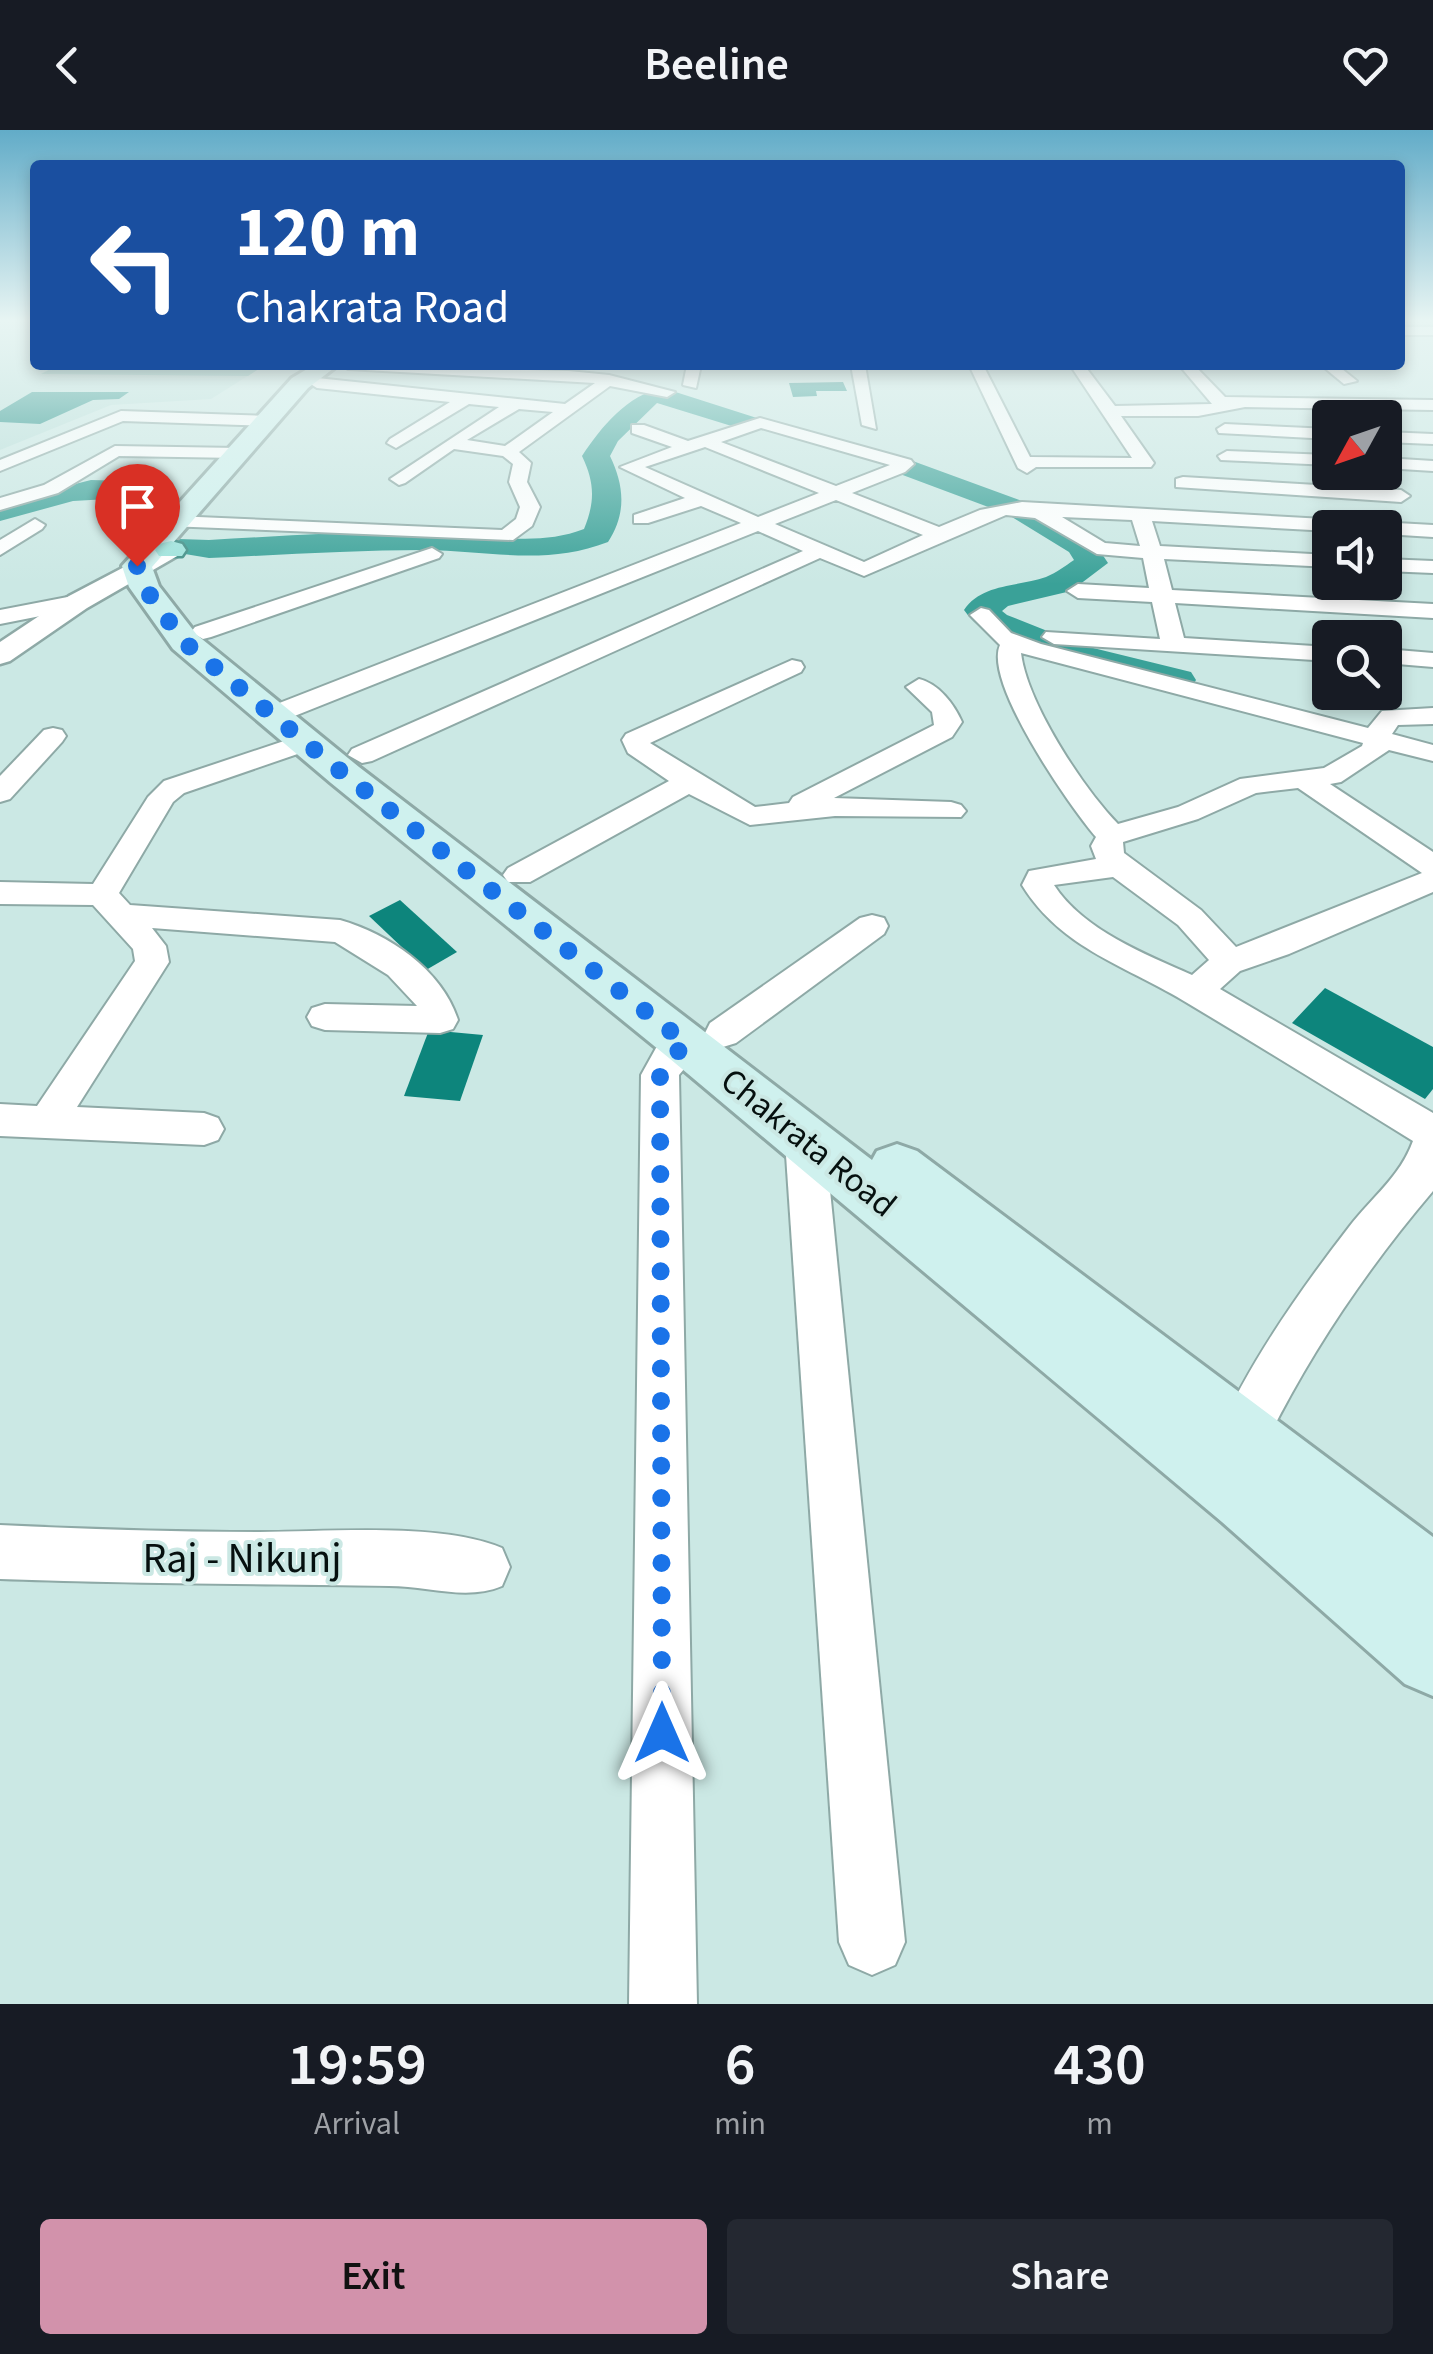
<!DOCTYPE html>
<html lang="en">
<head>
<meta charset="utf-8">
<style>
	body { margin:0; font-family:"Source Sans 3",sans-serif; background:#242831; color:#f1f3f6; height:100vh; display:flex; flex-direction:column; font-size:38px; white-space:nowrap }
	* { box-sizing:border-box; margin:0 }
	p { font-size:32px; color:#9ea1a6 }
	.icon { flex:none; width:55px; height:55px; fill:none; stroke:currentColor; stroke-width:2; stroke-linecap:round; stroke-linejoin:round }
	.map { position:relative; height:1874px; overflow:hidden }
	.drawer { display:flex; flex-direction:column; background:#171b24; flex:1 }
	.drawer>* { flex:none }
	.top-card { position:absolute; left:30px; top:30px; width:1375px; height:210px; border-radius:10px; box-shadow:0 5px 15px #0003; background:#1a4fa0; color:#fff; overflow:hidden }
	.needle { width:65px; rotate:230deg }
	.controls { position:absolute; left:1312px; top:270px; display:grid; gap:20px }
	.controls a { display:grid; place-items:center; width:90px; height:90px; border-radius:10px; background:#171b24; box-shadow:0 5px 15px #0003; font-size:50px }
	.pin { position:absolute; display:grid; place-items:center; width:85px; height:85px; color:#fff; margin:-102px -42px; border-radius:50% 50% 50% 0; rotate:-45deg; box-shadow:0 0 10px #0007 }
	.pin .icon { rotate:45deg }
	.me { position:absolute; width:110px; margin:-55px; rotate:0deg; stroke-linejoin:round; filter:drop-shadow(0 0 8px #0008) }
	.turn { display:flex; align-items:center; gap:35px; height:210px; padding:0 40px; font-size:45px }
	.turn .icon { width:130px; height:130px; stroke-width:2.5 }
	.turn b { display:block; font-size:70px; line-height:85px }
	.eta { display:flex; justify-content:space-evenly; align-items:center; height:170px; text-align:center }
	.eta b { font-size:60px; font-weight:600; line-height:70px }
	.primary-button { display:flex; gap:20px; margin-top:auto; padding:20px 40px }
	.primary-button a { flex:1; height:115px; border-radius:10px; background:#d292ab; color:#111; font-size:40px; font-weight:600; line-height:115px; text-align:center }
	.primary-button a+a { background:#242831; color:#f1f3f6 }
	header { display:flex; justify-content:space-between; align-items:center; height:130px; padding:0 40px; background:#171b24; font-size:45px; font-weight:600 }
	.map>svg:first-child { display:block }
</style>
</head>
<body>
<header><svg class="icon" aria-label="back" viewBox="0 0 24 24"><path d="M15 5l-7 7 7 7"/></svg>Beeline<svg class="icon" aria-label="heart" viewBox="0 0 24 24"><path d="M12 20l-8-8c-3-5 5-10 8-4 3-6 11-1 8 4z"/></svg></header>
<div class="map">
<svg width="1433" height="1874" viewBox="0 0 1433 1874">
	<rect width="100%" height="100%" fill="#cbe8e4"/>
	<path fill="#b8ded9" d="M0 191H35V235H265L211 269 111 275 0 320Z"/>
	<path fill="#7bc2ba" d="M58 235H265L248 246 41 244Z"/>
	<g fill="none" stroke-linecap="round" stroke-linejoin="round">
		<g fill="#3aa198" fill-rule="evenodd">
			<path d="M663 258 760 289 764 294 751 302 657 273 618 311 610 326C624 355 627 383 608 412 546 436 490 421 425 420 353 420 281 425 209 428L179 423 174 416 179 409 209 410C281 406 353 401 424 402 478 402 532 419 584 399 595 372 595 353 582 326 602 296 627 265 663 258Z"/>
			<path d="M910 330 1030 374 1092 409 1108 433 1071 461 1008 476 1002 481 1007 485 1085 516 1191 542 1196 550 1191 558 1177 561C1118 547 999 531 964 480 982 453 1018 457 1046 447 1056 443 1065 436 1074 430L1069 422 1007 384 900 344 896 338Z"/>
			<path d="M91 350 128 351 156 359 160 365 157 403 164 410 159 417 148 419 130 415 125 408 131 370 126 368 73 371 0 391V373Z"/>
		</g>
	</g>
	<g fill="#0d857c">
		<path d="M843 252 847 261H816L817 266 793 267 789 253Z"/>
		<path d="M32 262H129L119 269 93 270 40 294 0 292V281Z"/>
		<path d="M400 770 457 822 426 840 369 786Z"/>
		<path d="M1325 858 1433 917V959L1425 969 1292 893Z"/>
		<path d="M429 900 483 905 460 971 404 966Z"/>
	</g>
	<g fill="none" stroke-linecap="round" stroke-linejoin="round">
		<defs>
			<g id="minor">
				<rect x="1400" y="197" width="33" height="8"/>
				<path d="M341 235 569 241 609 245 675 262 667 267 610 256 519 322 531 333 527 352 540 377 532 396 513 410 168 396V388L175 386 502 400 516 389 520 377 509 352 513 334 503 326 454 319 405 353 399 355 390 349 499 277 469 274 396 318 387 313 390 309 450 272 317 258 309 253 317 248 565 274 595 253 348 239ZM519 279 553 282 505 316 467 310Z"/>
				<path d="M687 235H701L696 258 683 255Z"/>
				<path d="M851 235H865L876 299 862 295Z"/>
				<path d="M969 235H983L1030 327 1132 328 1070 235H1084L1115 276 1212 274 1179 235H1194L1225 267 1433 270V280L1245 277 1198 286H1121L1154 333 1151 337H1036L1027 343 1018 338Z"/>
				<path d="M1321 235H1337L1357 251 1344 254Z"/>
				<path d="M121 281 267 286 275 291 267 296 123 291 0 341V330Z"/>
				<path d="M760 288 911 330 914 334 905 342 852 363 939 397 980 380 1022 372 1433 395V407L1385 404V398H1330V401L1152 391 1160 416 1330 425V437L1164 429 1172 460 1433 474V488L1175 473 1184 508 1330 517V531L1054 514 1042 507 1046 502 1160 509 1152 472 1078 468 1067 461 1078 454 1149 458 1143 428 1097 424 1035 388 1006 385 864 446 820 428 372 631 362 633 348 625 352 619 803 421 758 401 282 591H264L260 585 264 579 741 393 701 376 648 393H634V385L685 368 620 337 672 317 632 303V295H644L688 311ZM761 298 890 335 836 356 721 312ZM705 317 819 363 758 387 645 337ZM836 370 923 405 864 432 775 394ZM1062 387 1132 390 1140 416 1105 413Z"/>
				<path d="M1225 294 1330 299V309L1219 303 1217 299Z"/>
				<path d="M1385 302 1433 304V314L1385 312Z"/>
				<path d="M115 316 238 318 247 323 238 328 119 326 58 363 0 380V368L44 355Z"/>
				<path d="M1227 321 1330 325V335L1221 330 1218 326Z"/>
				<path d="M1385 328 1433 331V341L1385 338Z"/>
				<path d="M1183 347 1401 360 1410 366 1401 372 1176 357V349Z"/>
				<path d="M35 389 45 395 42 399 0 425V410Z"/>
				<path d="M432 418 442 424 439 428 211 507 203 509 191 502 195 497Z"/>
				<path d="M1385 429 1433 431V443L1385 441Z"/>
				<path d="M78 465 89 472 86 477 0 494V480Z"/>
				<path d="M981 478 989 480 1011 503 1041 514 1368 598 1382 581 1433 578V594L1398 595 1392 604 1433 615V631L1389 620 1341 652 1330 654 1433 722V762L1289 824 1240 841 1220 859 1433 983V1061C1365 1141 1305 1230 1260 1325L1242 1332 1224 1325 1217 1307C1247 1235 1301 1159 1349 1097 1372 1067 1400 1047 1413 1011 1339 965 1264 919 1189 874 1128 836 1062 820 1022 755L1029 741 1096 729 1091 716 1096 707C1070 677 983 552 1000 515L970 485ZM1021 523 1363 613 1362 616 1324 638 1240 649 1178 677 1118 694C1083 658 1027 573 1021 523ZM1298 658 1422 743 1236 817 1201 780 1124 723 1123 712 1198 689 1256 663ZM1113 747 1178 795 1209 830 1192 845C1145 824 1083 800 1054 755Z"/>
				<path d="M1385 519 1433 523V537L1385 533Z"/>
				<path d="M792 530 801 532 804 537 801 542 650 613 755 677 789 673 793 667 934 595 932 582 906 557 919 549C939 554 954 574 962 592L952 607 834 668 951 672 961 675 966 681 961 687 835 686 750 695 689 664 530 752H508L503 745 508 738 669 651 628 623 622 610 626 604Z"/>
				<path d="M53 598 62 600 66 606 62 612 10 669 0 672V646L44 600Z"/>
				<path d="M305 604 315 606 318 612 315 618 184 663 173 672 119 763 130 775 340 790C389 804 442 840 458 890L453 899 440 903 325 900 312 896 307 887 312 878 325 874 417 876 388 845 335 812 152 798 166 816 169 832 77 977 204 983 218 988 224 999 218 1010 204 1015 0 1006V974L37 976 135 831 133 819 93 775 0 774V752L93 754 148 667 164 651Z"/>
				<path d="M872 785 884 788 888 796 884 804 736 913 723 917 710 913 705 903 710 893 860 788Z"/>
				<path d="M687 900 700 904 705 914 679 945 697 1874H629L641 945 656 918Z"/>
				<path d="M805 994 819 998 825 1010 905 1812 895 1835 872 1845 849 1835 839 1812 785 1010 791 998Z"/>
				<path d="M0 1395C87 1399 173 1402 260 1402 328 1402 440 1392 502 1418L510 1437 502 1456C467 1471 427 1456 389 1456 259 1454 130 1454 0 1449Z"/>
			</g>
			<path id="tertiary" d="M170 413 179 415 182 420 179 425 87 478 10 531 0 534V512L69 466Z"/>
			<path id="secondary" d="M314 235H338L308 258 152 437 159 456 197 505 359 637 872 1030 877 1021 897 1014 917 1021 1433 1407V1566L1405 1554 1222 1392 669 928 331 653 173 519 129 457 122 436 292 248Z"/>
			<path id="primary" d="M171 411 182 414 186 420 182 426H159L155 420 159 414Z"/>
		</defs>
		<use href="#minor" stroke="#8ea9a6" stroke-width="4"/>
		<use href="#tertiary" stroke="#8ea9a6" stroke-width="5"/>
		<use href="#secondary" stroke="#8ea9a6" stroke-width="6"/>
		<use href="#primary" stroke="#408d85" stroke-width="5"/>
		<use href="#minor" fill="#fff" fill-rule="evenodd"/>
		<use href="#tertiary" fill="#fff" fill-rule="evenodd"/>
		<use href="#secondary" fill="#cff1ee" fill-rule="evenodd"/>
		<use href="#primary" fill="#9fe3dc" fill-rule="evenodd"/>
	</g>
	<linearGradient id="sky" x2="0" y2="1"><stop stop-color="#62acc8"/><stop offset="0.42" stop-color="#e8f5f3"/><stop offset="1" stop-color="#e8f5f3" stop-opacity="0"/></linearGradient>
	<rect width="1433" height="454" fill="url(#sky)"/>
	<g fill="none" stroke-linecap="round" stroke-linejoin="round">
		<path stroke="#1a73e8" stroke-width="18" stroke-dasharray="0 32.4" d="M137 436 144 457 184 512 345 645 687 914 670 928 660 946 662 1603"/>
	</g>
	<g text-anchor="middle" stroke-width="8" stroke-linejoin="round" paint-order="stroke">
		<g font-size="35" fill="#06100f" stroke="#cbe8e4">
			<text transform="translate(809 1012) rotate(39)" y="12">Chakrata Road</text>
		</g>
		<g font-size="42" fill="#06100f" stroke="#cbe8e4">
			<text x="242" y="1442">Raj - Nikunj</text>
		</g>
	</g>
</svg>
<div class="controls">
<a><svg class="needle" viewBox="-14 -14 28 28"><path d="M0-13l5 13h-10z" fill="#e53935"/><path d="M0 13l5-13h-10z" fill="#9ea1a6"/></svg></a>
<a><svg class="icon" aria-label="sound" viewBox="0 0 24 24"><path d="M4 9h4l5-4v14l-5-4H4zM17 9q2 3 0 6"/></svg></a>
<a><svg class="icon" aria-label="search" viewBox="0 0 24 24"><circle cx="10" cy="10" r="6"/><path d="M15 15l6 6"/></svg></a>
</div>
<div class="pin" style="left:137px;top:436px;background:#d93025"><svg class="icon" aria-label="arrive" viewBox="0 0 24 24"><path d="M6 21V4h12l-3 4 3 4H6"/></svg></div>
<svg class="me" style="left:662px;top:1603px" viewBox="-20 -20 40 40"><path d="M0-17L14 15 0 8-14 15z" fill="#1a73e8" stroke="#fff" stroke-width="4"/></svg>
<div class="top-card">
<div class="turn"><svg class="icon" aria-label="left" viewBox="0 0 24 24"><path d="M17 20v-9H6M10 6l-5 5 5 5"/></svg><div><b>120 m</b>Chakrata Road</div></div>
</div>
</div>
<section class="drawer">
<div class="eta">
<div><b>19:59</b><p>Arrival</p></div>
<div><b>6</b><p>min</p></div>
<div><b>430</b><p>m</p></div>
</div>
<div class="primary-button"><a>Exit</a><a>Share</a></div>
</section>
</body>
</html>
